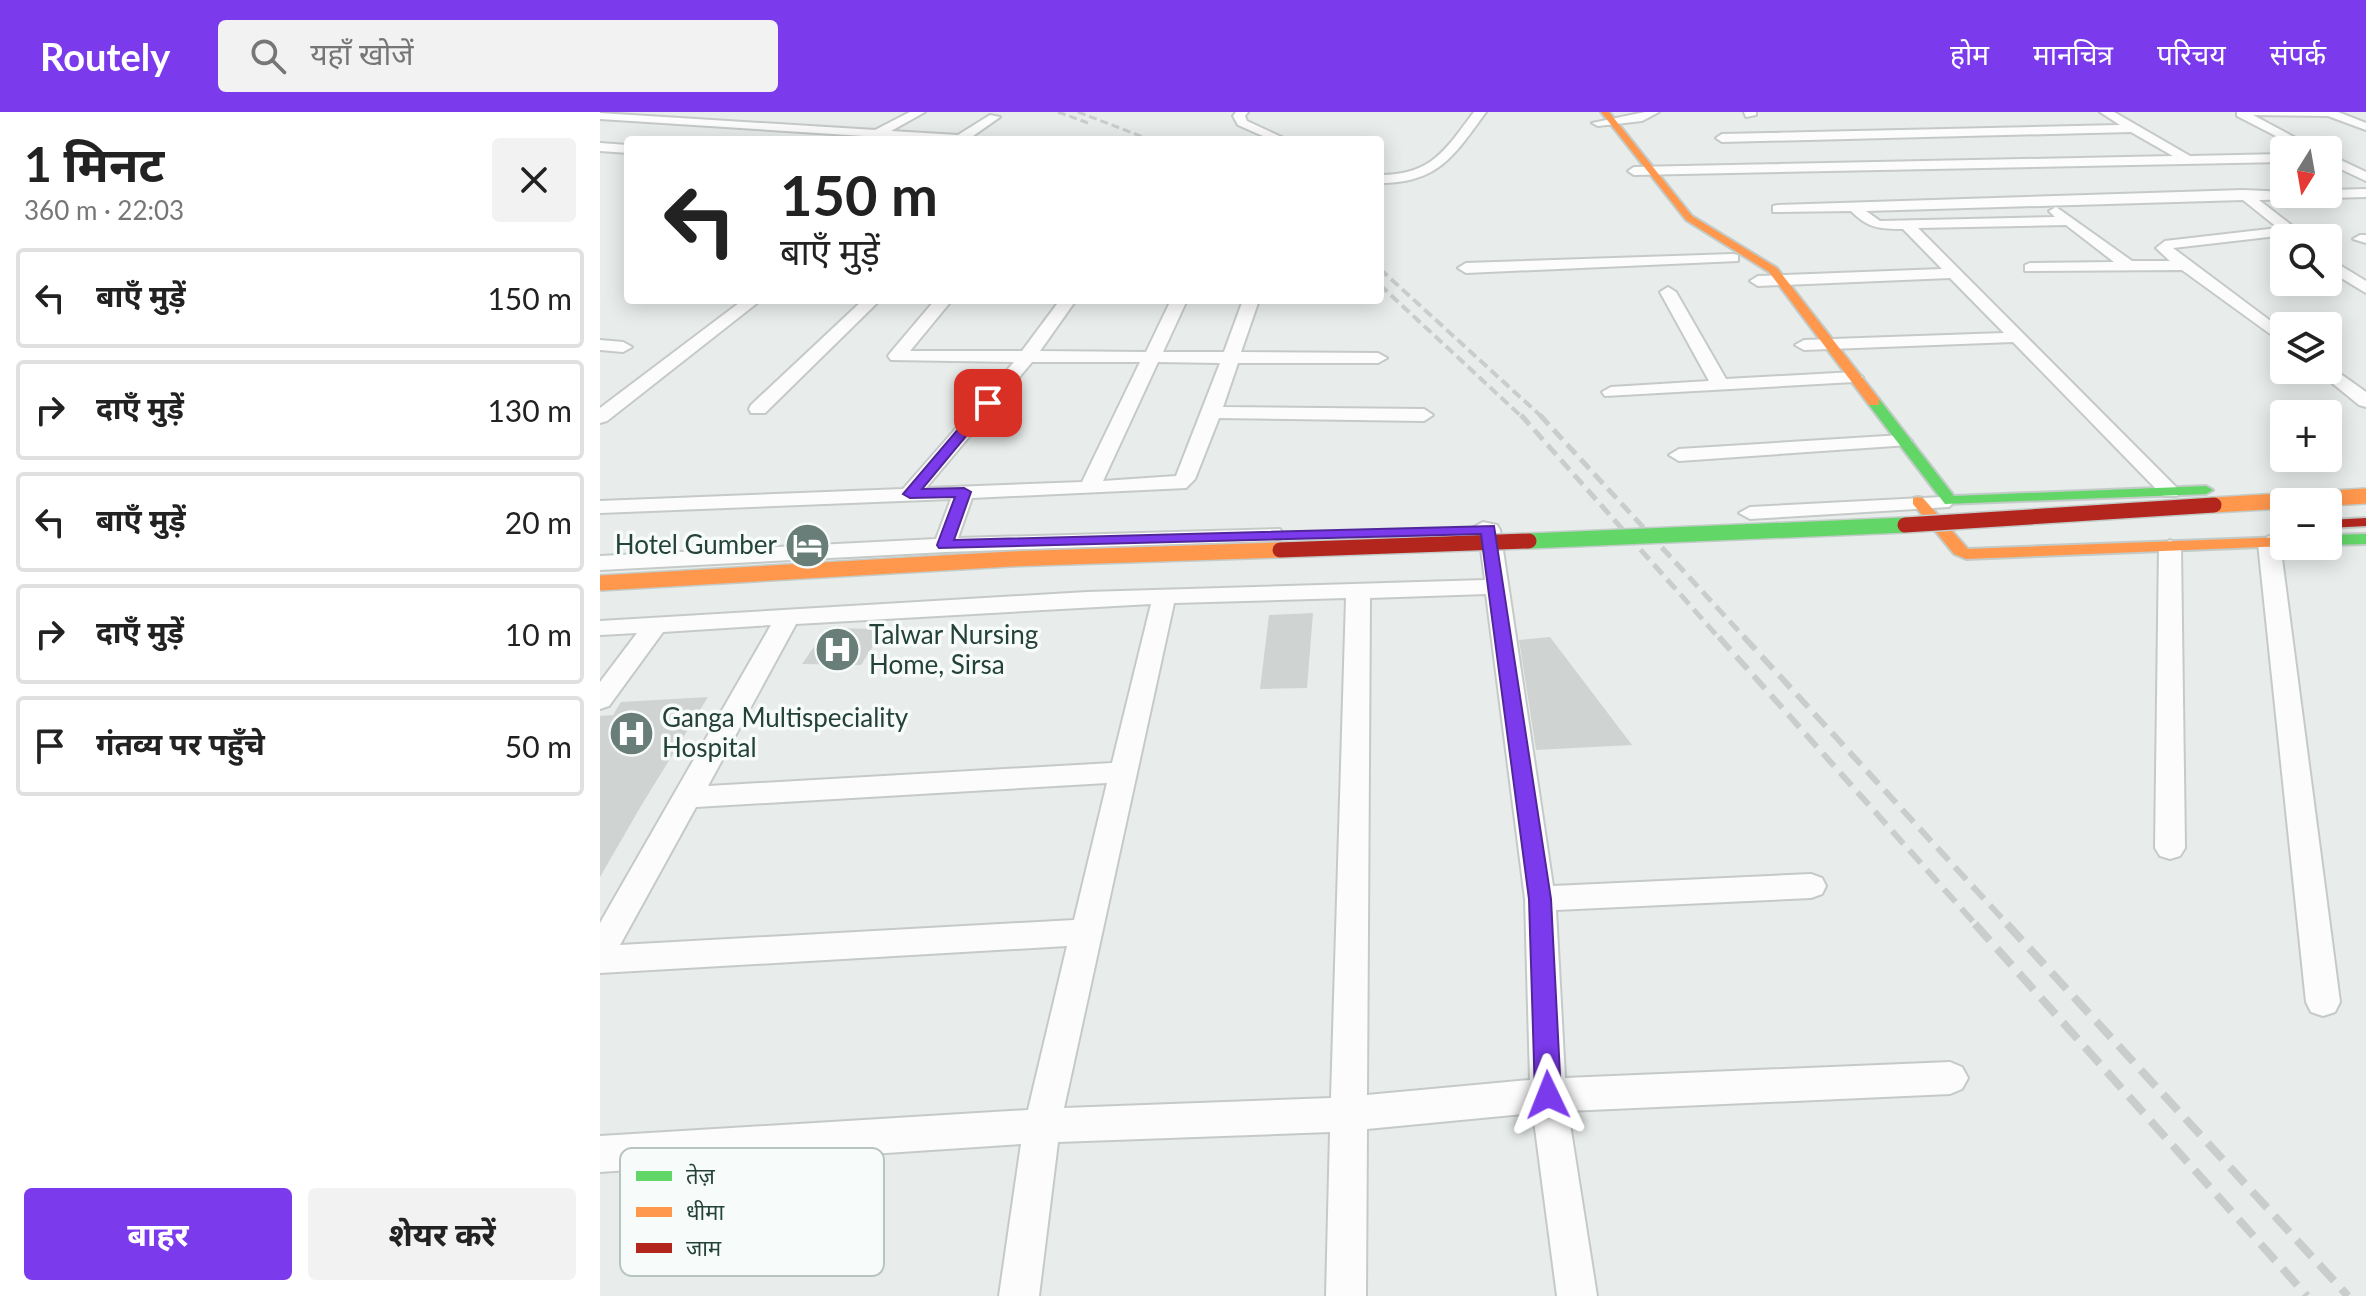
<!DOCTYPE html>
<html lang="hi">
<head>
<meta charset="utf-8">
<style>
	body { margin:0; font-family:Lato,"Noto Sans Devanagari",sans-serif; background:#f2f2f2; color:#222; height:100vh; display:flex; flex-direction:column; font-size:30px; white-space:nowrap }
	* { box-sizing:border-box; margin:0 }
	p { font-size:26px; color:#767676 }
	.icon { flex:none; width:44px; height:44px; fill:none; stroke:currentColor; stroke-width:2; stroke-linecap:round; stroke-linejoin:round }
	.map { position:relative; flex:1; overflow:hidden }
	.sheet { display:flex; flex-direction:column; background:#fff; width:600px }
	.sheet>* { flex:none }
	.guide { position:absolute; left:24px; top:24px; width:760px; height:168px; border-radius:8px; box-shadow:0 4px 20px #0003; background:#fff; color:#222; overflow:hidden }
	.needle { width:52px; rotate:191deg }
	.fabs { position:absolute; left:1670px; top:24px; display:grid; gap:16px }
	.fabs a { display:grid; place-items:center; width:72px; height:72px; border-radius:8px; background:#fff; box-shadow:0 4px 20px #0003; font-size:40px }
	.pin { position:absolute; display:grid; place-items:center; width:68px; height:68px; color:#fff; margin:-34px; border-radius:16px; box-shadow:0 4px 12px #0006 }
	.me { position:absolute; width:88px; margin:-44px; rotate:358deg; stroke-linejoin:round; filter:drop-shadow(0 0 6px #0008) }
	.turn { display:flex; align-items:center; gap:28px; height:168px; padding:0 24px; font-size:36px }
	.turn .icon { width:104px; height:104px; stroke-width:2.5 }
	.turn b { display:block; font-size:56px; line-height:68px }
	.round { display:grid; place-items:center; flex:none; width:84px; height:84px; border-radius:8px; background:#f2f2f2 }
	.head { display:flex; align-items:center; justify-content:space-between; height:136px; padding:0 24px }
	h1 { font-size:48px; font-weight:700; line-height:60px }
	.action { display:flex; gap:16px; margin-top:auto; padding:16px 24px }
	.action a { flex:1; height:92px; border-radius:8px; background:#7c3aed; color:#fff; font-size:32px; font-weight:700; line-height:92px; text-align:center }
	.action a+a { background:#f2f2f2; color:#222 }
	ul { padding:0; list-style:none }
	li { display:flex; align-items:center; gap:24px; height:100px; margin:0 16px 12px; padding:0 8px; border:4px solid #e0e0e0; border-radius:8px }
	li div { flex:1 }
	li b { display:block; font-size:30px }
	li em { font-style:normal }
	header { display:flex; align-items:center; gap:48px; box-sizing:border-box; height:112px; padding:0 40px; background:#7c3aed; color:#fff }
	header strong { font-size:38px }
	nav { display:flex; gap:44px; margin-inline-start:auto; font-size:28px }
	.search { width:560px; height:72px; background:#f2f2f2; display:flex; align-items:center; gap:20px; box-sizing:border-box; padding:0 28px; border-radius:8px; color:#767676; font-size:30px }
	main { display:flex; flex:1; min-height:0 }
	.map>svg:first-child { display:block }
</style>
</head>
<body>
<header>
<strong>Routely</strong>
<div class="search"><svg class="icon" aria-label="search" viewBox="0 0 24 24"><circle cx="10" cy="10" r="6"/><path d="M15 15l6 6"/></svg>यहाँ खोजें</div>
<nav><a>होम</a><a>मानचित्र</a><a>परिचय</a><a>संपर्क</a></nav>
</header>
<main>
<section class="sheet">
<div class="head"><div><h1>1 मिनट</h1><p>360 m · 22:03</p></div><a class="round"><svg class="icon" aria-label="close" viewBox="0 0 24 24"><path d="M6 6l12 12M18 6L6 18"/></svg></a></div>
<ul>
<li><svg class="icon" aria-label="left" viewBox="0 0 24 24"><path d="M17 20v-9H6M10 6l-5 5 5 5"/></svg><div><b>बाएँ मुड़ें</b></div><em>150 m</em></li>
<li><svg class="icon" aria-label="right" viewBox="0 0 24 24"><path d="M7 20v-9h11M14 6l5 5-5 5"/></svg><div><b>दाएँ मुड़ें</b></div><em>130 m</em></li>
<li><svg class="icon" aria-label="left" viewBox="0 0 24 24"><path d="M17 20v-9H6M10 6l-5 5 5 5"/></svg><div><b>बाएँ मुड़ें</b></div><em>20 m</em></li>
<li><svg class="icon" aria-label="right" viewBox="0 0 24 24"><path d="M7 20v-9h11M14 6l5 5-5 5"/></svg><div><b>दाएँ मुड़ें</b></div><em>10 m</em></li>
<li><svg class="icon" aria-label="arrive" viewBox="0 0 24 24"><path d="M6 21V4h12l-3 4 3 4H6"/></svg><div><b>गंतव्य पर पहुँचे</b></div><em>50 m</em></li>
</ul>
<div class="action"><a>बाहर</a><a>शेयर करें</a></div>
</section>
<div class="map">
<svg width="1766" height="1184" viewBox="0 0 1766 1184">
	<rect width="100%" height="100%" fill="#e8edeb"/>
	<g fill="#cfd4d2">
		<path d="M713 501 707 576 660 577 669 503Z"/>
		<path d="M227 516 284 517 261 553 202 552Z"/>
		<path d="M950 525 1032 633 936 638 919 528Z"/>
		<path d="M108 585 41 694 0 765V604L13 603 21 590Z"/>
	</g>
	<g fill="none" stroke-linecap="round" stroke-linejoin="round">
		<defs>
			<g id="street">
				<path d="M310 0H325L291 19 358 23 390 3 400 5 373 24 390 28H327L0 7V1L275 18Z"/>
				<path d="M636 0H648L645 4 647 9 688 28H672L638 13 633 4Z"/>
				<path d="M874 0H886C854 44 838 71 780 71V63C832 63 845 38 874 0Z"/>
				<path d="M1045 0H1059L1042 9 998 14 992 11Z"/>
				<path d="M1144 0H1156V3L1146 5Z"/>
				<path d="M1500 0H1514L1590 44 1684 42V50L1034 63 1028 59 1034 55 1573 44 1531 20 1122 30 1116 26 1122 22 1520 13Z"/>
				<path d="M1637 0H1738L1766 11V18L1728 4 1653 3 1718 38H1703L1637 4Z"/>
				<path d="M0 31 28 33V41L0 39Z"/>
				<path d="M1728 42 1766 60V69L1728 51Z"/>
				<path d="M1766 77V85L1659 88 1695 116V122L1573 136 1684 219V232L1582 158 1425 159V153L1430 151 1514 150 1466 113 1318 116 1577 376 1580 380 1577 384H1563L1413 230 1204 238 1195 233 1204 228 1404 221 1350 166 1158 174 1150 169 1158 164 1342 157 1303 117C1279 117 1268 116 1251 99L1173 100V94L1178 93 1643 78 1728 82V78ZM1643 88 1678 116 1565 129 1556 136 1570 149H1532L1456 95 1449 99 1455 105 1280 109 1266 99Z"/>
				<path d="M1760 123H1766V131L1753 127Z"/>
				<path d="M1133 142 1138 143V149L866 161 858 156 866 151Z"/>
				<path d="M1728 146 1766 169V181L1728 158Z"/>
				<path d="M1068 175 1076 180 1126 267 1254 260 1263 265 1254 270 1005 284 1002 280 1011 275 1109 269 1060 180Z"/>
				<path d="M143 188H161L7 309 0 311V296Z"/>
				<path d="M263 188H280L165 301H151L149 297 151 293Z"/>
				<path d="M335 188H352L310 239H422L460 188H476L440 239 546 240 571 188H587L563 240H624L643 188H659L641 240 778 241 787 246 778 251H638L623 295 824 297 833 303 824 309 619 306 595 367 586 376 372 386 358 426 680 417 683 422 680 427 672 429 345 440 0 458V444L336 427 351 387 0 401V389L303 377 414 250 291 248 288 244 291 240ZM432 250H540L482 370 326 376ZM558 250 620 251 576 364 503 369Z"/>
				<path d="M0 228 23 230 32 235 23 240 0 238Z"/>
				<path d="M1728 253 1766 280V295L1759 293 1716 258H1728Z"/>
				<path d="M1302 323 1312 329 1309 333 1079 349 1069 343 1079 337Z"/>
				<path d="M1342 385 1349 387 1353 391 1349 395 1150 407 1139 401 1150 395Z"/>
				<path d="M883 410 897 413 900 418 953 774 1211 762 1222 766 1226 774 1222 782 1211 786 956 798 965 966 1350 950 1362 955 1368 966 1362 977 1350 982 968 999 997 1184H957L933 1001 767 1017 766 1184H726L730 1020 458 1030 439 1184H399L421 1032 0 1060V1024L428 998 467 834 0 861V811L171 513 63 520 9 594 0 597V570L37 521 0 523V509L487 480 885 468 879 422 872 416ZM886 482 925 787 930 968 767 983 770 486ZM746 486 731 986 464 996 574 491ZM551 492 512 651 108 674 196 512ZM507 671 474 808 20 833 96 695Z"/>
				<path d="M1669 424 1680 431 1740 890 1735 900 1723 904 1711 900 1706 890 1658 431Z"/>
				<path d="M1570 428 1581 435 1585 736 1580 744 1570 747 1560 744 1555 736 1559 435Z"/>
			</g>
			<g id="fast">
				<path d="M1269 287H1279L1354 384 1606 374 1613 378 1606 382 1345 392 1269 293Z"/>
				<path d="M1766 422V432L1728 433V423Z"/>
			</g>
			<g id="slow">
				<path d="M1001 0H1009L1092 104 1177 156 1279 287V293H1269L1169 160 1086 108Z"/>
				<path d="M1318 385 1323 386 1368 437 1684 425 1686 434 1366 447 1354 442 1313 392V386Z"/>
			</g>
			<path id="jam" d="M1766 406V414L1728 416V408Z"/>
		</defs>
		<use href="#street" stroke="#c5cac8" stroke-width="4"/>
		<use href="#fast" stroke="#c3cbc8" stroke-width="4"/>
		<use href="#slow" stroke="#c3cbc8" stroke-width="4"/>
		<use href="#jam" stroke="#c3cbc8" stroke-width="4"/>
		<use href="#street" fill="#fcfcfc" fill-rule="evenodd"/>
		<use href="#fast" fill="#63d668" fill-rule="evenodd"/>
		<use href="#slow" fill="#ff974d" fill-rule="evenodd"/>
		<use href="#jam" fill="#b3261e" fill-rule="evenodd"/>
		<g stroke="#c9cdcc" stroke-width="3" stroke-dasharray="8 4" stroke-linecap="butt">
			<path d="M458 0 488 11"/>
			<path d="M478 0 551 28"/>
		</g>
		<g stroke="#c9cdcc" stroke-width="4" stroke-dasharray="10 5" stroke-linecap="butt">
			<path d="M780 157 942 305"/>
			<path d="M780 173 922 305"/>
		</g>
		<g stroke="#c9cdcc" stroke-width="5" stroke-dasharray="13 7" stroke-linecap="butt">
			<path d="M921 303 1120 527"/>
			<path d="M940 303 1146 527"/>
		</g>
		<g stroke="#c9cdcc" stroke-width="6" stroke-dasharray="17 9" stroke-linecap="butt">
			<path d="M1119 525 1377 814"/>
			<path d="M1144 525 1409 814"/>
		</g>
		<g stroke="#c9cdcc" stroke-width="8" stroke-dasharray="22 11" stroke-linecap="butt">
			<path d="M1375 812 1707 1184"/>
			<path d="M1407 812 1748 1184"/>
		</g>
		<defs>
			<path id="fast-bridge" d="M929 429 1305 413"/>
			<g id="slow-bridge">
				<path d="M1614 393 1766 384"/>
				<path d="M0 471 411 447 680 438"/>
			</g>
			<g id="jam-bridge">
				<path d="M1305 413 1614 393"/>
				<path d="M680 438 929 429"/>
			</g>
		</defs>
		<use href="#fast-bridge" stroke="#c3ccc9" stroke-width="18" stroke-linecap="butt"/>
		<use href="#slow-bridge" stroke="#c3ccc9" stroke-width="18" stroke-linecap="butt"/>
		<use href="#jam-bridge" stroke="#c3ccc9" stroke-width="18" stroke-linecap="butt"/>
		<use href="#fast-bridge" stroke="#63d668" stroke-width="15"/>
		<use href="#slow-bridge" stroke="#ff974d" stroke-width="15"/>
		<use href="#jam-bridge" stroke="#b3261e" stroke-width="15"/>
	</g>
	<path fill="#7c3aed" stroke="#51269a" stroke-width="2" d="M388 287 392 288V293L322 377 364 376 371 380 354 428 894 414 951 787 961 983 957 991 948 994 939 991 935 983 929 787 881 422 339 436 337 433 355 385 310 386 303 382 383 288Z"/>
	<defs>
		<symbol id="hotel-disc" viewBox="-11 -11 22 22"><circle r="9.5" fill="#697e78" stroke="#f7fbf9"/><path d="M-6-4.5h1.5V1H6V5H4.5V3h-9V5H-6ZM-4 0a1.8 1.8 0 1 1 3.6 0ZM.5 0V-2.5h3Q6-2.5 6 0Z" fill="#fff"/></symbol>
		<symbol id="hospital-disc" viewBox="-11 -11 22 22"><circle r="9.5" fill="#697e78" stroke="#f7fbf9"/><path d="M-5-5h3v3.5h4V-5h3V5h-3V1.5h-4V5h-3Z" fill="#fff"/></symbol>
	</defs>
	<g fill-rule="evenodd">
		<use href="#hotel-disc" x="182" y="408" width="51" height="51"/>
		<use href="#hospital-disc" x="212" y="512" width="51" height="51"/>
		<use href="#hospital-disc" x="6" y="596" width="51" height="51"/>
	</g>
	<g text-anchor="middle" stroke-width="7" stroke-linejoin="round" paint-order="stroke">
		<g font-size="26" fill="#24423a" stroke="#f7fbf9" text-anchor="start">
			<text x="177" y="442" text-anchor="end">Hotel Gumber</text>
			<text x="269" y="532">Talwar Nursing<tspan x="269" dy="30">Home, Sirsa</tspan></text>
			<text x="62" y="615">Ganga Multispeciality<tspan x="62" dy="30">Hospital</tspan></text>
		</g>
	</g>
	<rect x="20" y="1036" width="264" height="128" rx="12" fill="#f7fbf9" stroke="#b8c4c0" stroke-width="2"/>
	<rect x="36" y="1059" width="36" height="10" fill="#63d668"/>
	<rect x="36" y="1095" width="36" height="10" fill="#ff974d"/>
	<rect x="36" y="1131" width="36" height="10" fill="#b3261e"/>
	<g font-size="22" fill="#24423a">
		<text x="86" y="1072">तेज़</text>
		<text x="86" y="1108">धीमा</text>
		<text x="86" y="1144">जाम</text>
	</g>
</svg>
<div class="fabs">
<a><svg class="needle" viewBox="-14 -14 28 28"><path d="M0-13l5 13h-10z" fill="#e53935"/><path d="M0 13l5-13h-10z" fill="#767676"/></svg></a>
<a><svg class="icon" aria-label="search" viewBox="0 0 24 24"><circle cx="10" cy="10" r="6"/><path d="M15 15l6 6"/></svg></a>
<a><svg class="icon" aria-label="layers" viewBox="0 0 24 24"><path d="M12 4l9 5-9 5-9-5zM3 14l9 5 9-5"/></svg></a>
<a>+</a>
<a>−</a>
</div>
<div class="pin" style="left:388px;top:291px;background:#d93025"><svg class="icon" aria-label="arrive" viewBox="0 0 24 24"><path d="M6 21V4h12l-3 4 3 4H6"/></svg></div>
<svg class="me" style="left:948px;top:983px" viewBox="-20 -20 40 40"><path d="M0-17L14 15 0 8-14 15z" fill="#7c3aed" stroke="#fff" stroke-width="4"/></svg>
<div class="guide">
<div class="turn"><svg class="icon" aria-label="left" viewBox="0 0 24 24"><path d="M17 20v-9H6M10 6l-5 5 5 5"/></svg><div><b>150 m</b>बाएँ मुड़ें</div></div>
</div>
</div>
</main>
</body>
</html>
